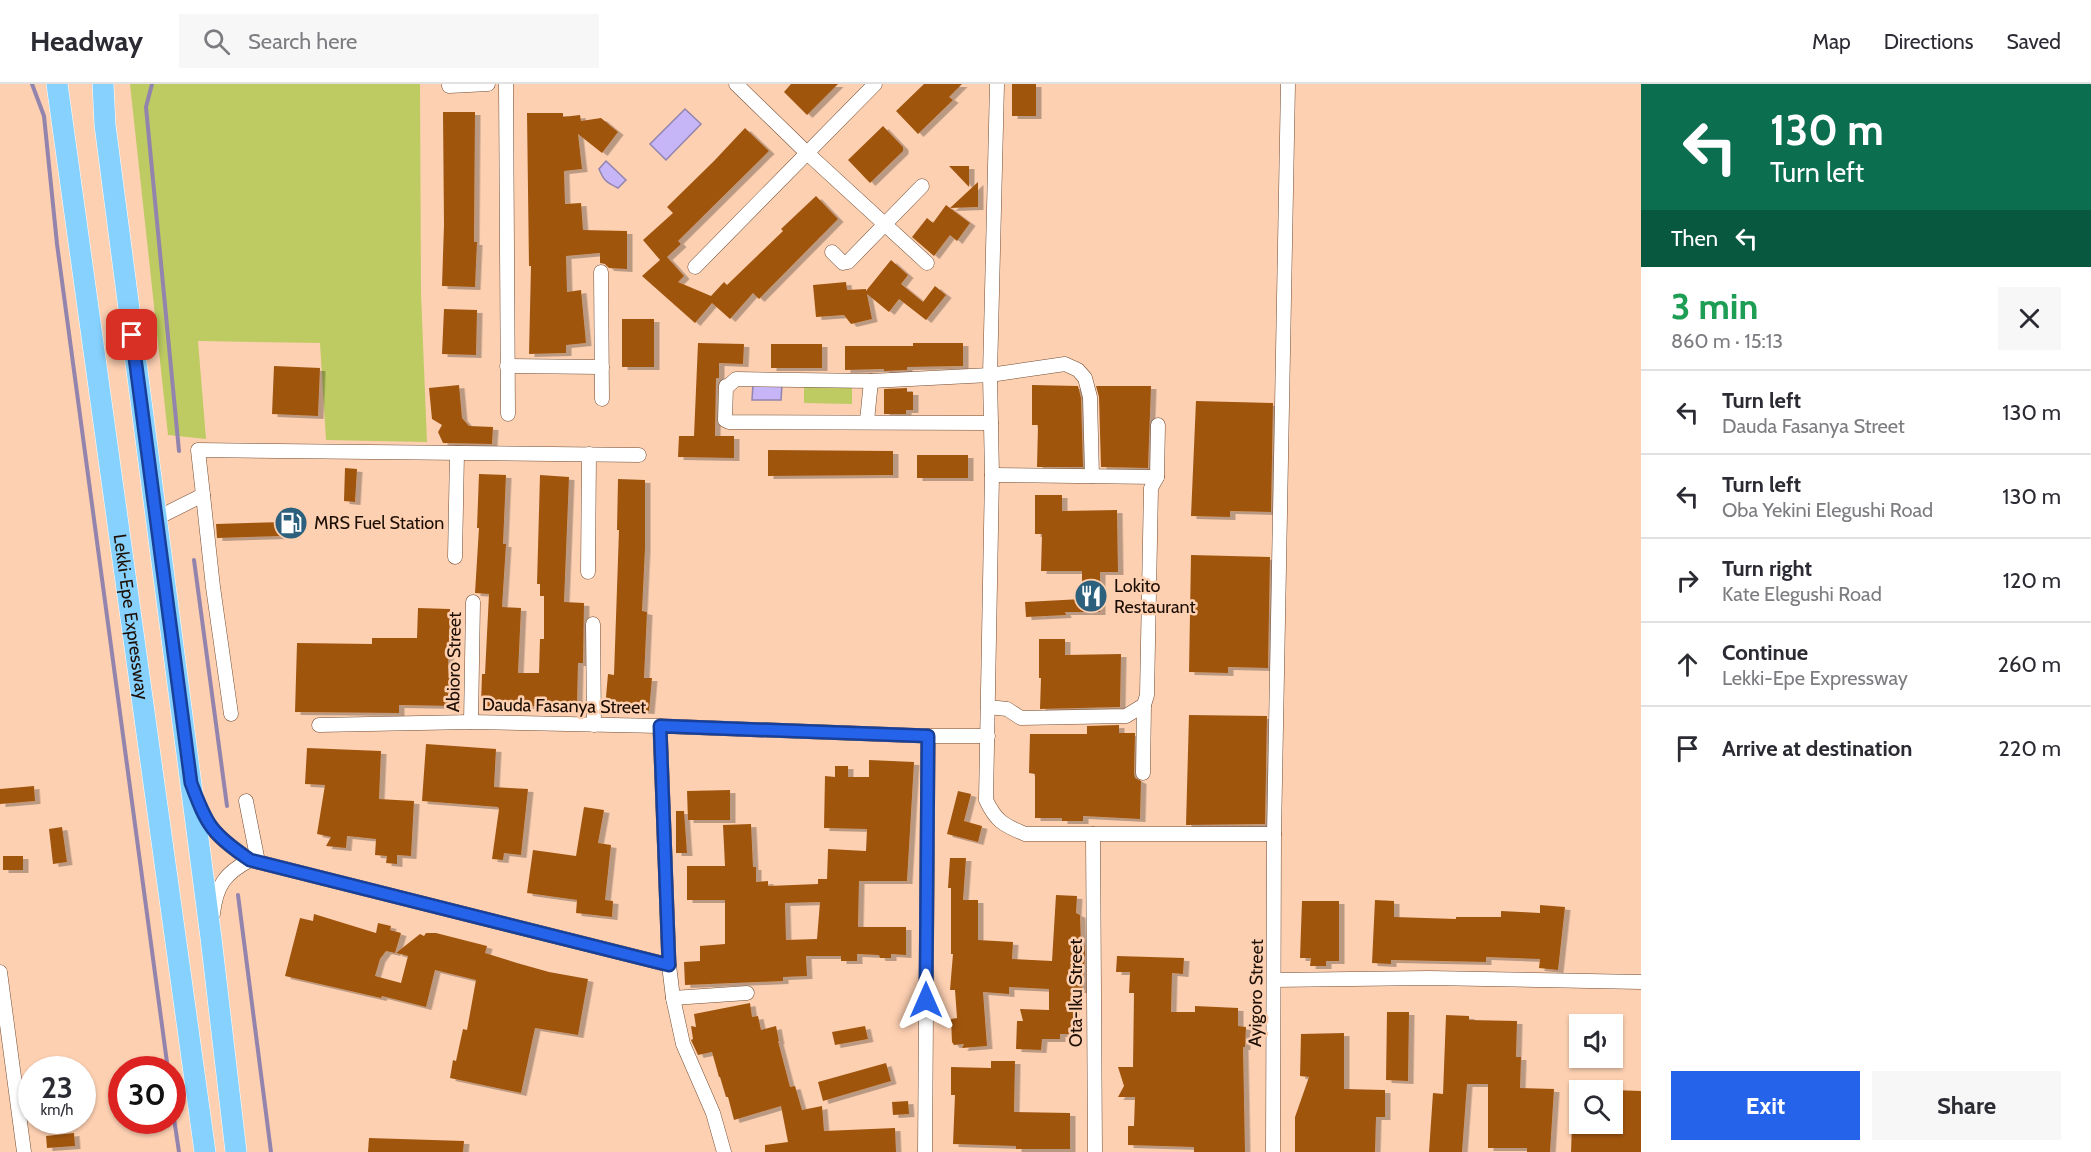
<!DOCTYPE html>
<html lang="en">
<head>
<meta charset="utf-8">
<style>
	body { margin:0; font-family:Cabin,sans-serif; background:#f7f7f7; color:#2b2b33; height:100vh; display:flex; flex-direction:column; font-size:22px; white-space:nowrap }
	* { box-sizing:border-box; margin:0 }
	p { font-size:20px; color:#7c7c81 }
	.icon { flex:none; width:33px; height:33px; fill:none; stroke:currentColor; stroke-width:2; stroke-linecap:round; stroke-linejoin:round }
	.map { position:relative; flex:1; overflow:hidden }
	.panel { display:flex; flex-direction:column; background:#fff; width:450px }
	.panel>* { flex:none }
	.guide { background:#0b6e4f; color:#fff; overflow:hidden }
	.fabs { position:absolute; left:1569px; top:930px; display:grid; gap:12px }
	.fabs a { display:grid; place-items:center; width:54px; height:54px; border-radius:0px; background:#fff; box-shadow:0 2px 4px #0004; font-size:30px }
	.speed { position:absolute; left:18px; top:972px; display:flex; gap:12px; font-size:30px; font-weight:700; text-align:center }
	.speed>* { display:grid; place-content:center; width:78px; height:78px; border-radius:50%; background:#fff; box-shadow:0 2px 4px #0004; line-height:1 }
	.speed small { font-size:15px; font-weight:400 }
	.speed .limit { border:9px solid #d22; background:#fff; color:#111 }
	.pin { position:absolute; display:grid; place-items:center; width:51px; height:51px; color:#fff; margin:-26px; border-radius:12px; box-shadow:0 3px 9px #0006 }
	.me { position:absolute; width:66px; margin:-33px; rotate:0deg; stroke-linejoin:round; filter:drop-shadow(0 0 4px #0008) }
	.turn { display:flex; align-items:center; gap:21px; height:126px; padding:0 30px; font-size:27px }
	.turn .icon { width:78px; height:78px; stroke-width:2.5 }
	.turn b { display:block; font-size:42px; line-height:51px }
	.then { display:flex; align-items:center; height:57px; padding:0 30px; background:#0003; gap:12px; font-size:22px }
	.round { display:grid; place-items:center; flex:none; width:63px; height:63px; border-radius:0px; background:#f7f7f7 }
	.headline { display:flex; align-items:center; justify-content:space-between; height:102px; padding:0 30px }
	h1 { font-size:36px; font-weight:700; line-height:45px; color:#1e9e55 }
	.primary-button { display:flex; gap:12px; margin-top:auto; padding:12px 30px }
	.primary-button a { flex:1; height:69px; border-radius:0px; background:#2563eb; color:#fff; font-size:24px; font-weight:700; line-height:69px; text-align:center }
	.primary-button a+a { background:#f7f7f7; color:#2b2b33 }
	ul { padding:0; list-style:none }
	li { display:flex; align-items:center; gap:18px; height:84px; padding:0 30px; border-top:2px solid #e1e1e2 }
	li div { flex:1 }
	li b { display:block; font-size:22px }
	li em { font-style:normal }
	header { display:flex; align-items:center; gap:36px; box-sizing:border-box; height:84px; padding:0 30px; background:#fff; border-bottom:2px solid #e1e1e2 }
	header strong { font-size:28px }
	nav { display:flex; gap:33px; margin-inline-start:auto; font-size:21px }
	.search { width:420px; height:54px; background:#f7f7f7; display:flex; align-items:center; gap:15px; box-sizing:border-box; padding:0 21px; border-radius:0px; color:#7c7c81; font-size:22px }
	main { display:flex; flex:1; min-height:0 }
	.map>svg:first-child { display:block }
</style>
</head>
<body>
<header>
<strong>Headway</strong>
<div class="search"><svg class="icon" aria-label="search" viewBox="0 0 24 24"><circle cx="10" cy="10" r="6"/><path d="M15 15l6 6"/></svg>Search here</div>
<nav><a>Map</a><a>Directions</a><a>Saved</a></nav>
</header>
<main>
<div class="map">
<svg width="1641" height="1068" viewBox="0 0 1641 1068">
	<defs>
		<filter id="shadow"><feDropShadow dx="5.5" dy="3" stdDeviation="0" flood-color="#0004"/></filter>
	</defs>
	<rect width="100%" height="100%" fill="#fdd0b2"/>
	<g fill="#bdcb62">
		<path d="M130 0H420L421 210 427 358 326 356 320 259 198 257 206 355 168 351Z"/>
		<path d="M804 295 852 296V320L804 319Z"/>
	</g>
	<g fill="#c6b6f7" stroke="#9384ae" stroke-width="1.5">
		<path d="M685 25 701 40 666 76 650 60Z"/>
		<path d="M606 77 626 96 618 104C606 98 604 97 599 85Z"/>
		<path d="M753 300H782L781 316H752Z"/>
	</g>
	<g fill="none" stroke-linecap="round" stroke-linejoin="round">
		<g stroke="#9384ae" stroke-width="4">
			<path d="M32 0 44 32 57 160 168 986"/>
			<path d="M152 0 146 23 179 367"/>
			<path d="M194 476 227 722"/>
			<path d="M238 811 271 1068"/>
			<path d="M172 1021 179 1068"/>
		</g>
	</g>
	<g fill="#a05510" fill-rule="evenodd" filter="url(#shadow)">
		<path d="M791 0H838L807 31 784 8Z"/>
		<path d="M924 0H962L949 13 953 16 918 50 896 27Z"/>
		<rect x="1012" y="0" width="24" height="32"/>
		<path d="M443 28H475L474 158H477L475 203 442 202 444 141Z"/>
		<path d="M527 29H563V33L580 31 581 37 601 34 618 48 602 69 578 50 582 85 564 87 565 120 581 119 583 146 627 147V185L609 184 605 180 600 179V169L566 172 567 208 581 206 586 259 566 261V269L529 270 531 182H529Z"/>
		<path d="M883 42 903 63V67L870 99 848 76Z"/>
		<path d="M745 44 769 67 678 157 681 160 667 173 684 192 678 198 711 212 724 198 727 201 783 147 781 145 816 112 838 135 759 215 753 209 730 235 712 219 695 239 642 192 660 176 643 156 673 129 667 123 714 77Z"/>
		<path d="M949 82H969V103Z"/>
		<path d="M978 98V123L950 124Z"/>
		<path d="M946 121 970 139 957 157 950 151 934 172 912 153 927 134 933 139Z"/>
		<path d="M891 176 908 191 901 200 923 218 935 202 946 211 926 236 899 215 889 228 867 210 872 235 851 240 844 231 816 233 813 201 846 198 847 206 866 205V207Z"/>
		<path d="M444 225 477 226 476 271 442 270Z"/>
		<rect x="622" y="235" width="32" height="48"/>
		<path d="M698 259 744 260 743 280 719 279V294H716L715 352H734V374L678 373 679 352H694Z"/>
		<path d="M913 259H963V282L907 283V286L884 287V285L845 286V262H913Z"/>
		<rect x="771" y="260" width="51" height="24"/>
		<path d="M274 282 320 284 318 332 272 330Z"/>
		<path d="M459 301 462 334 469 342 493 343 492 360 443 359 438 348 442 341 432 335 429 304Z"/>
		<path d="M1032 301 1078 302 1081 314 1083 383H1037L1038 341H1032Z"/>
		<path d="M1096 302H1151L1148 384 1101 383 1099 313Z"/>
		<path d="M907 304V308H913V326H906V330H884V305Z"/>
		<path d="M1196 317 1273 319 1271 428 1230 427V433L1191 432Z"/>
		<path d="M768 366 893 367V391L768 392Z"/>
		<rect x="917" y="371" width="51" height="23"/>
		<path d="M345 384 357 385 355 418 344 417Z"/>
		<path d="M479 390 506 391 503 460H506L502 523 521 524 518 589H539L540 555H544V512H540V500H537L540 391 569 393 564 518 584 519 583 579H578L577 623 523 622V624L481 622 482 590H485L489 510 475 509 479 444H477Z"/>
		<path d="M618 395 645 396V464L642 527 647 528 644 594H652L649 627 605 624 608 590 614 591 619 446H617Z"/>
		<path d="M1035 411H1062V427L1117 426 1118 488H1100V528H1065L1066 531 1026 533 1025 518 1082 515V487H1041L1042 450H1035Z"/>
		<path d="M284 438V452L217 454 216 440Z"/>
		<path d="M1191 471 1270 473 1268 584 1228 583V589L1189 588Z"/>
		<path d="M418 524 450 525 448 587H455L454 622 399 621V629L295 628 297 559 372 560V554H417Z"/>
		<path d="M1039 555H1065V571L1121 570 1120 623 1040 625 1041 594H1039Z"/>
		<path d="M1189 631 1267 632 1265 740 1186 741Z"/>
		<path d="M1119 641V649H1135L1134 689 1135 694 1141 697 1140 735 1083 732V737H1062V734H1035V690L1029 689 1030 650H1087V642Z"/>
		<path d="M426 660 496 665 494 703 528 705 521 771 504 769 503 776 492 775 499 725 498 723 422 717Z"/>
		<path d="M307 664 381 667 379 715 414 717 411 772 397 771V780L386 779 387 772 375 771 376 755 347 752 346 764 326 762 331 753 317 750 325 701 305 700Z"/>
		<path d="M869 676 914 678 907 797H859L858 843H906V871L891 870V874H880L879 871 857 870V877H841V872H806L807 892 783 893V897L685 901 684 878 700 877V862L725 860V816H687V782H725L723 741 751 740 753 783H756V798L768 797V802L818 800V795H827L828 765 866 767 867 745 824 744 825 692 835 693V682H848V693H869ZM820 818 817 855 786 856 785 819Z"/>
		<path d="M34 702 35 717 0 720V705Z"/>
		<path d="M730 706V736H688L687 707Z"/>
		<path d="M958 707 971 710 964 737 982 742 978 758 947 750Z"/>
		<path d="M584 723 604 726 598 759 611 761 605 816 613 817 612 833 576 829 577 816 527 809 533 766 576 772Z"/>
		<path d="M676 727H684L687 769H676Z"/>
		<path d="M62 743 67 778 53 780 49 745Z"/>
		<rect x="3" y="772" width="20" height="14"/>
		<path d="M950 774H966L963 816H978V856L1013 858 1012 875 1052 877 1056 811 1077 812 1076 829 1080 831 1081 860 1085 862V871L1082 906H1073L1075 950H1060V955H1042L1041 966 1016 965 1017 937H1023L1020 925 1049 926V905L1009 903V910L983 908 987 962 962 964 964 960 954 961 952 958 951 935 957 934 955 906H950L953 870H951V804H948Z"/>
		<path d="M1375 816 1394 817V833L1456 835V833H1501V827L1540 829V821L1565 823 1558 886 1539 884 1540 875 1486 873V878L1391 876V880L1372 879Z"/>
		<path d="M1302 817H1339V877H1326V882H1310L1311 874H1300Z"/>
		<path d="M314 830 376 849 378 839 391 842 390 846 401 849 395 869 386 867 380 875 375 892 401 899 408 872 396 869 420 850 424 852 426 849H436L487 862 485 869 517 879 549 888 588 895 578 951 535 944 521 1009 450 994 453 976 456 977 463 945 467 946 476 896 435 886 426 923 382 912 381 914 285 892 300 834 313 837Z"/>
		<path d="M1117 872 1184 874 1183 890 1172 889 1171 928H1195V922L1238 924V942L1246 943 1245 963H1243L1245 1068H1194V1063L1128 1061V1042H1134L1135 1013H1118L1124 1002 1118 983H1133L1134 909H1129L1130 888H1116Z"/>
		<path d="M750 919 752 933 758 932 761 946 776 942 779 957H778L790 1003 795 1002 802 1026 822 1022 824 1047 895 1044 896 1068H765V1061L788 1058 781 1022 734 1036 728 1013H726L720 993H719L712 968 698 971 691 956 693 955 691 942 696 943 694 930Z"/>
		<path d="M1387 928H1409L1408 997 1386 996Z"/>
		<path d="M1446 931 1469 932V936L1517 937 1516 973H1521L1520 1004 1554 1005 1550 1068H1527V1064H1488V1000H1467L1462 1068H1429L1433 1009 1443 1010Z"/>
		<path d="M865 942 868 955 835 961 832 948Z"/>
		<path d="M1344 949V1005L1385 1006V1033H1376L1375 1068H1295V1033L1309 993 1300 992 1301 950Z"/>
		<path d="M991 977H1015L1014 1028 1070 1029V1065H1016V1062L953 1060 955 1011H951V983L991 984Z"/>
		<path d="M886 979 891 997 823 1017 818 998Z"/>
		<path d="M1612 1006 1641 1007V1068H1571L1572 1040H1612Z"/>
		<path d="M908 1017 909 1030 893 1031 892 1018Z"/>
		<path d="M74 1049 75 1062 47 1064 46 1052Z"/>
		<path d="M369 1054 464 1057 463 1068H368Z"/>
	</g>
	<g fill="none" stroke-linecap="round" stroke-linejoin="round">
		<defs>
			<g id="minor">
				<path d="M506 0 508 330"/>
				<path d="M736 0 806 68 927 179"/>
				<path d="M997 0 990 291 992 391 986 716C996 737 1003 741 1025 750H1274"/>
				<path d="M449 2 488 0"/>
				<path d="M832 168 843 179 848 178 922 102"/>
				<path d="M695 183 875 0"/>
				<path d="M601 188 602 315"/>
				<path d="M507 282 602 283"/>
				<path d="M867 337 871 297"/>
				<path d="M991 339 729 338 725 336 726 302 727 303 736 295 871 297 990 291 1065 280 1078 286 1085 294 1090 313 1092 392"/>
				<path d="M992 391 1157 393"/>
				<path d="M203 411 213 503 231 630"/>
				<path d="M157 434 203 411 198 366 639 371"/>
				<path d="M455 473 457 369"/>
				<path d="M588 488 589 370"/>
				<path d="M593 540 594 641"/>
				<path d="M988 623 1007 625 1021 634 1126 632 1144 621"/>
				<path d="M471 638 473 518"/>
				<path d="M319 641 471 638 660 642 928 652H988"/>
				<path d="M660 642 669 881 673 914 683 960 713 1029 724 1068"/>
				<path d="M1143 689 1144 621 1147 611 1151 404 1157 393 1158 341"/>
				<path d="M246 717 258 778"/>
				<path d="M199 722C209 747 228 761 250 776L669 881"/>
				<path d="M1093 750 1095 1068"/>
				<path d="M213 830C216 802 225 789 250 776"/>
				<path d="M0 888 24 1068"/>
				<path d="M1274 896 1429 894 1641 898"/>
				<path d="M673 914 747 909"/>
				<path d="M925 1068 928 652"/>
				<path d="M1273 1068 1274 750 1288 0"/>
			</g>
			<g id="highway">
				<path id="s1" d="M57 0 205 1068"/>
				<path d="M103 0 105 41 211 854 236 1068"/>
			</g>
		</defs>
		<use href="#minor" stroke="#724c32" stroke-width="15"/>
		<use href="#highway" stroke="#fff" stroke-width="22"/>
		<use href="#minor" stroke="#fff" stroke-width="14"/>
		<use href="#highway" stroke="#86d1fd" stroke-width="21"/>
	</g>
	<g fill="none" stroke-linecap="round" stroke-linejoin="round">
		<defs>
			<path id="route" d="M132 251 191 699C207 742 212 750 250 776L669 881 660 642 928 652 926 916"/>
		</defs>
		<use href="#route" stroke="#184099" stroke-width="15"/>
		<use href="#route" stroke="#2563eb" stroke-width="10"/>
	</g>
	<defs>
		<symbol id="fuel-disc" viewBox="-11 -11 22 22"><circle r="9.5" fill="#2c607d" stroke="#fdd0b2"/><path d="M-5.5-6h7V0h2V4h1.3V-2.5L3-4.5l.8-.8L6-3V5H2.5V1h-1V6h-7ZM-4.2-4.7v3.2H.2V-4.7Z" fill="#fff"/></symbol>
		<symbol id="restaurant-disc" viewBox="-11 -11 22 22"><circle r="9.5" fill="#2c607d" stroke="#fdd0b2"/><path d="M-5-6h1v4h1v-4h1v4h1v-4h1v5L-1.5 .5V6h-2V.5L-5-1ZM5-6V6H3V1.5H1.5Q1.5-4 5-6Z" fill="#fff"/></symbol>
	</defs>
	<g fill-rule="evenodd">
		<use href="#fuel-disc" x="272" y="420" width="38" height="38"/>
		<use href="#restaurant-disc" x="1072" y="493" width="38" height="38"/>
	</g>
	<g text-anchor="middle" stroke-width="5" stroke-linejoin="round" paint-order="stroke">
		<g font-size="18" fill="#1d0e04" stroke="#fdd0b2" text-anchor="start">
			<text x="314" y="445">MRS Fuel Station</text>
			<text x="1114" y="508">Lokito<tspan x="1114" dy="21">Restaurant</tspan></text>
		</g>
		<g font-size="18" fill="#1d0e04" stroke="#fdd0b2">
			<text dy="6" stroke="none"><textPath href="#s1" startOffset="538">Lekki-Epe Expressway</textPath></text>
			<text transform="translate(454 578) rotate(-89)" y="6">Abioro Street</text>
			<text transform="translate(564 622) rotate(1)" y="6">Dauda Fasanya Street</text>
			<text transform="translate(1076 909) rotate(-90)" y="6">Ota-Iku Street</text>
			<text transform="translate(1256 909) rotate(-89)" y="6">Ayigoro Street</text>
		</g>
	</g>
</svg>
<div class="fabs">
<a><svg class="icon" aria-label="sound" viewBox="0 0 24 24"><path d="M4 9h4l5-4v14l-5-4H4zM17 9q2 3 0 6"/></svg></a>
<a><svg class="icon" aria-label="search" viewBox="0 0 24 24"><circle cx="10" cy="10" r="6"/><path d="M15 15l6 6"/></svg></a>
</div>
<div class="speed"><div>23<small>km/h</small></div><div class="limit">30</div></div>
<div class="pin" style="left:132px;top:251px;background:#d93025"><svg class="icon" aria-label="arrive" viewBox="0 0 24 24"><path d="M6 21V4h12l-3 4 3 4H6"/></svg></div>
<svg class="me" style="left:926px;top:916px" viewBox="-20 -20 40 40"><path d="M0-17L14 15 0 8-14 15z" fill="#2563eb" stroke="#fff" stroke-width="4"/></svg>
</div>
<section class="panel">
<div class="guide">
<div class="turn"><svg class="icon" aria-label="left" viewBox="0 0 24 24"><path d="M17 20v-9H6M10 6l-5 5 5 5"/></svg><div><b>130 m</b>Turn left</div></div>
<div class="then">Then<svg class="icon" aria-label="left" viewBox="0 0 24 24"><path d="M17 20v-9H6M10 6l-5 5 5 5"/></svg></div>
</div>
<div class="headline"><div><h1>3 min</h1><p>860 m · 15:13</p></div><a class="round"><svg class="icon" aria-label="close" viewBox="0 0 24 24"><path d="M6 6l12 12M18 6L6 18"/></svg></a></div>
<ul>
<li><svg class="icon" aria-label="left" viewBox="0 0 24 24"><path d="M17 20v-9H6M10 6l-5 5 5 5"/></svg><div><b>Turn left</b><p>Dauda Fasanya Street</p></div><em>130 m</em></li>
<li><svg class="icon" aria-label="left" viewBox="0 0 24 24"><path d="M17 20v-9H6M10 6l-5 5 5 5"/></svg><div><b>Turn left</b><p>Oba Yekini Elegushi Road</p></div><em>130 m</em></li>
<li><svg class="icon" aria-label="right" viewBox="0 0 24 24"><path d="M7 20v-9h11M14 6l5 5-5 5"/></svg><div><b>Turn right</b><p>Kate Elegushi Road</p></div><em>120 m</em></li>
<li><svg class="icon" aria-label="ahead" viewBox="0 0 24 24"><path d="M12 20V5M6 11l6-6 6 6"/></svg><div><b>Continue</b><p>Lekki-Epe Expressway</p></div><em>260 m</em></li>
<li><svg class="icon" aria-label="arrive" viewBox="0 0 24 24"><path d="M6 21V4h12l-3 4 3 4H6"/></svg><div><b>Arrive at destination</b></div><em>220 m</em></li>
</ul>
<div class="primary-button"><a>Exit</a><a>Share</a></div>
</section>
</main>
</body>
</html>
